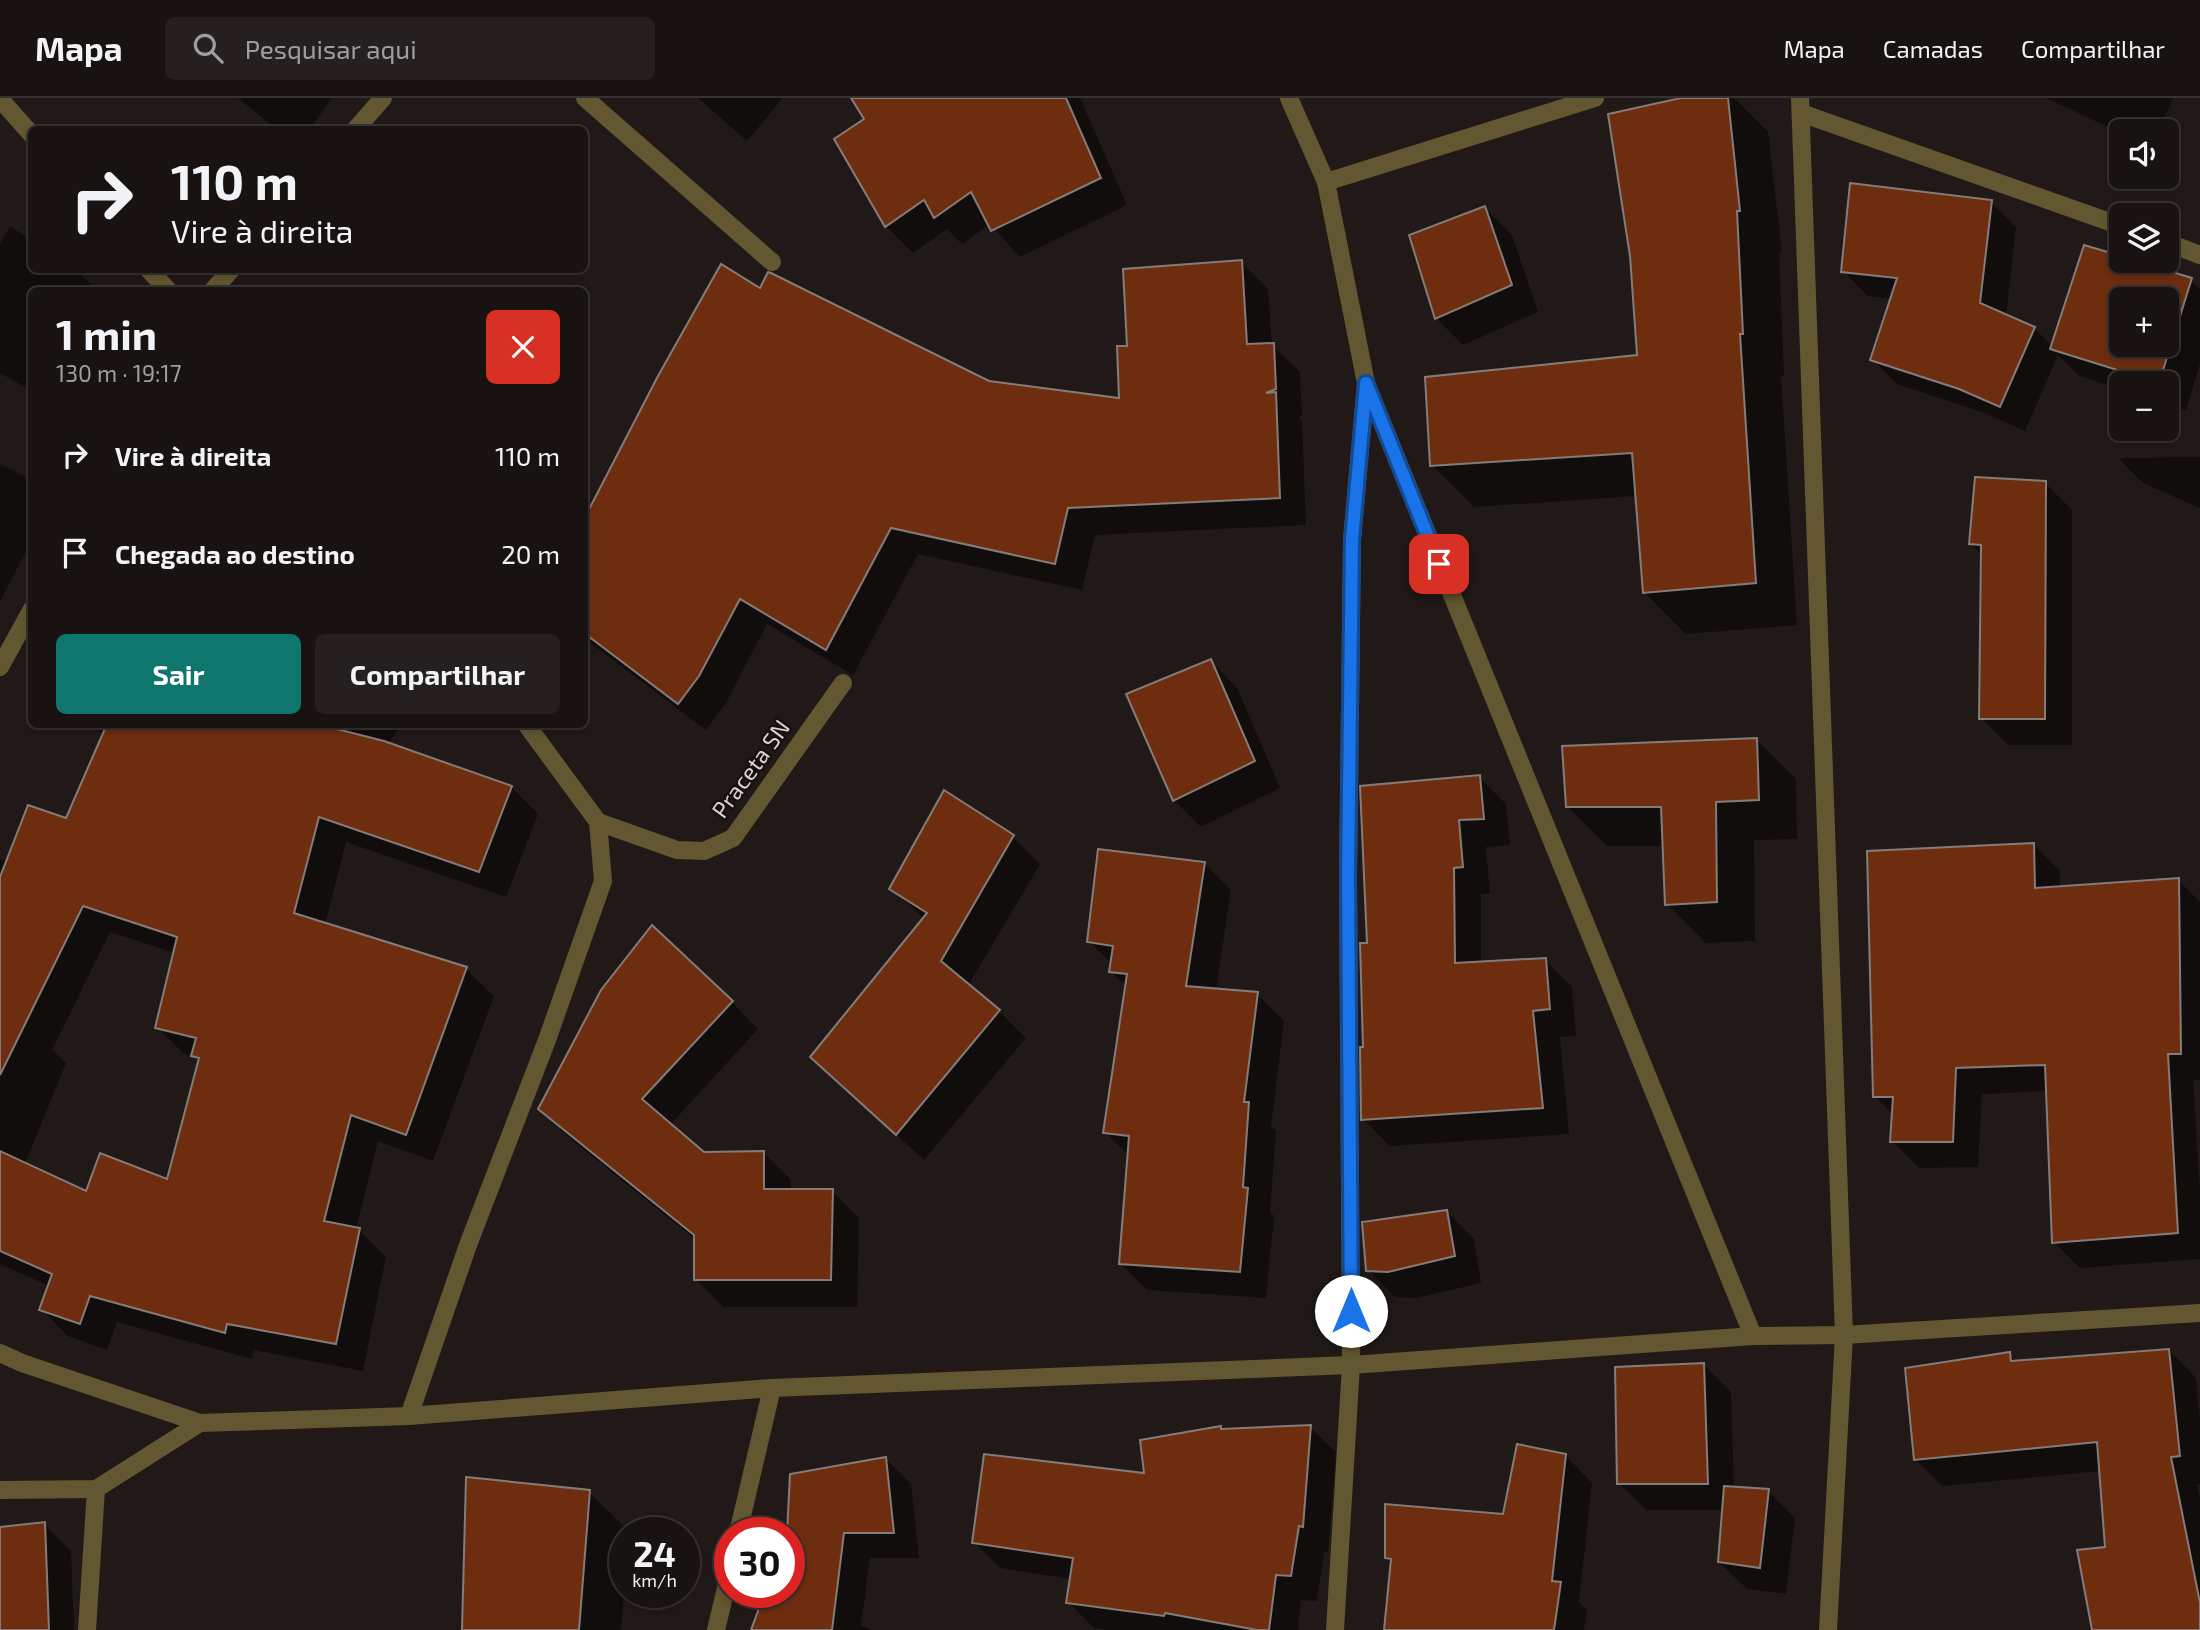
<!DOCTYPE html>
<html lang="pt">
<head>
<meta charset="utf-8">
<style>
	body { margin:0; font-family:"Exo 2",sans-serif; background:#25201f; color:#f1f3f6; height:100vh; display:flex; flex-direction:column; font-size:26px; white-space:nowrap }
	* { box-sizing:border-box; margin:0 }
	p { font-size:23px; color:#9f9e9f }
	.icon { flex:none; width:38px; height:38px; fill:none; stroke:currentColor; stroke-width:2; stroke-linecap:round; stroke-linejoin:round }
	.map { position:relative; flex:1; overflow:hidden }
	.side { position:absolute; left:28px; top:189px; width:560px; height:441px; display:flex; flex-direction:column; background:#181311; border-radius:10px; box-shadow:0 4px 10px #0003,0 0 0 2px #363231 }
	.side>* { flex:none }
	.guide { position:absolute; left:28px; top:28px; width:560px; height:147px; border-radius:10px; box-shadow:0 4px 10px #0003,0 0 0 2px #363231; background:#181311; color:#f1f3f6; overflow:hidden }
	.controls { position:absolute; left:2109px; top:21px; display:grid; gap:14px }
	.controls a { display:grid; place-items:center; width:70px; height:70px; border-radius:10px; background:#181311; box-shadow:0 4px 10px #0003,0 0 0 2px #363231; font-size:35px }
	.speed { position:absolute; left:609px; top:1419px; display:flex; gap:14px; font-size:35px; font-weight:700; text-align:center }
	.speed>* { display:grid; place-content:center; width:91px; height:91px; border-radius:50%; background:#181311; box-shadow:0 4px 10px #0003,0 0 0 2px #363231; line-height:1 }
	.speed small { font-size:18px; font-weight:400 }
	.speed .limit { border:10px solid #d22; background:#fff; color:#111 }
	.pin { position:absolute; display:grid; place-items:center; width:60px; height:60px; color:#fff; margin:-30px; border-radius:14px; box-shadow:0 4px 10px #0006 }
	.me { position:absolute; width:77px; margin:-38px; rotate:0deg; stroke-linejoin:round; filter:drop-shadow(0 0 5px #0008) }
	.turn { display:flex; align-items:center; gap:24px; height:147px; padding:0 28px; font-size:32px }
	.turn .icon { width:91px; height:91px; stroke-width:2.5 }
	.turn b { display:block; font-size:49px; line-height:60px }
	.round { display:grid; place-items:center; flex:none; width:74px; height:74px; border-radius:10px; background:#25201f }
	.headline { display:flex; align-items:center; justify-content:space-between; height:119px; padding:0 28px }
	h1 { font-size:42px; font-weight:700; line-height:52px }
	.cta { display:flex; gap:14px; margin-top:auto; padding:14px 28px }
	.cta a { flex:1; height:80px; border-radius:10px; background:#0f766e; color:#fff; font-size:28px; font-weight:700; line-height:80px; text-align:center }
	.cta a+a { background:#25201f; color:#f1f3f6 }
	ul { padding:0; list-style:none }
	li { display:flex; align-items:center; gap:21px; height:98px; padding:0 28px }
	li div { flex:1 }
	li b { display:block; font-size:26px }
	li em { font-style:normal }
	header { display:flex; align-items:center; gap:42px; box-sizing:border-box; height:98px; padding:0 35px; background:#181311; border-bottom:2px solid #363231 }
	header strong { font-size:33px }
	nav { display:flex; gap:38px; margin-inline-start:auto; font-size:24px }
	.search { width:490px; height:63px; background:#25201f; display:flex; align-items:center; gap:18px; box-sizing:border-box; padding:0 24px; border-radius:10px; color:#9f9e9f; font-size:26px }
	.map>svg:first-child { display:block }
</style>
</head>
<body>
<header>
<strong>Mapa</strong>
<div class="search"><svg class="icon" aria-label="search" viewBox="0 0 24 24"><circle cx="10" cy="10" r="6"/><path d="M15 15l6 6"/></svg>Pesquisar aqui</div>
<nav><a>Mapa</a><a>Camadas</a><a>Compartilhar</a></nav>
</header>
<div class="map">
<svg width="2200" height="1532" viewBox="0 0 2200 1532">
	<rect width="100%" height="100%" fill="#201917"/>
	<g fill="#0007" fill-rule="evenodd">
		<path d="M238 0H332L309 32H277Z"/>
		<path d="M698 0H783L747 43Z"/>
		<path d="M853 0H1080L1127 107 1020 159 990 126 962 146 947 131 913 155 886 128 836 42 866 21Z"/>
		<path d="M1690 0H1734L1768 34 1782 154 1779 155 1784 278H1781L1797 527 1686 536 1644 494 1637 398 1474 409 1432 367 1639 259 1632 158Z"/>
		<path d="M2046 0H2173L2159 33H2121V35Z"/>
		<path d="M1991 104 2016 129 2006 218 2034 230 2053 249 2121 160V163H2130L2191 182 2200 191V266L2186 312 2166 306V285H2121V291L2079 278 2058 257 2025 333 1985 315 1897 286 1872 261 1892 201 1868 198 1843 173ZM2121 201H2166V247H2121Z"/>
		<path d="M1485 110 1512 137 1538 214 1463 247 1436 220Z"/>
		<path d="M10 128 32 143V172H75L98 192H32V293L0 275V146Z"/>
		<path d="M1241 164 1268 191 1272 247 1300 274 1302 318 1299 319 1302 323 1306 427 1095 437 1082 492 918 456 853 577 767 526 726 605 706 632 584 540V425L760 192 989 285 1121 302 1128 249Z"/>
		<path d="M2200 359V410L2143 385 2118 360Z"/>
		<path d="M0 366 32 382V458L25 455 0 504Z"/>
		<path d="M2045 385 2072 412V647H2008L1981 620 1982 457 1971 446Z"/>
		<path d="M1210 563 1237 590 1280 690 1201 729 1174 702Z"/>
		<path d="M90 626H402L388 646 511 689 538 716 506 799 346 744 325 826 466 871 494 898 433 1063 378 1043 356 1131 359 1132 386 1159 363 1273 254 1252 252 1261 117 1224 107 1252 68 1238 41 1211 49 1188 0 1166V761L8 764 67 723 104 638ZM110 834 175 855 157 929 184 956 195 959 199 964 168 1084 87 1095 25 1066 66 965 52 952Z"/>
		<path d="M1757 642 1796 681 1797 741 1754 742 1755 843 1706 845 1667 806 1665 748H1607L1567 708Z"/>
		<path d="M1479 679 1506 706 1510 747 1486 749 1490 796H1481V865L1545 862 1572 889 1576 938 1560 939 1569 1036 1390 1048 1363 1021 1369 846Z"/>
		<path d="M945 695 1013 739 1040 766 968 888 999 913 1026 940 924 1062 812 959 924 821 891 790Z"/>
		<path d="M2034 747 2060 773V790L2178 782 2200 804V982H2193L2200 1094V1161L2080 1170 2054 1144 2048 993 1982 996 1978 1069 1919 1070 1892 1043 1894 1017 1874 998Z"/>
		<path d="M1204 765 1231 792 1216 892 1257 896 1284 923 1271 1028 1276 1033 1270 1114 1274 1118 1266 1200 1147 1192 1120 1165 1129 1058 1105 1034 1127 889 1111 874 1112 866 1089 843Z"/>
		<path d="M732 904 758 931 670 1027 704 1055H764L791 1082V1093H832L859 1120 857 1209H723L696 1181V1142L567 1038 540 1011Z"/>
		<path d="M1447 1114 1474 1141 1481 1185 1416 1200 1395 1199 1368 1172Z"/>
		<path d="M2169 1252 2196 1280 2200 1322V1386H2197L2200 1400V1532H2093L2106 1451 2101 1373 1942 1388 1915 1361 2009 1256 2017 1264Z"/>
		<path d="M1704 1267 1731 1294 1734 1391 1768 1393 1795 1420 1786 1496 1747 1491 1719 1464 1724 1412H1646L1619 1385Z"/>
		<path d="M1220 1329 1224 1333 1310 1329 1336 1354 1328 1454 1324 1453 1317 1503 1301 1502 1298 1532H1107L1094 1530 1068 1504 1071 1481 1000 1470 974 1444 1146 1377Z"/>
		<path d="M1565 1357 1592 1385 1579 1504 1587 1512 1584 1532H1386L1392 1465 1386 1460 1505 1418Z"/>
		<path d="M886 1361 911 1386 919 1460H870L861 1528 872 1532H753L789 1494V1435Z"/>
		<path d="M589 1394 629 1433 628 1435H625V1482L621 1532H464Z"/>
		<path d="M44 1426 71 1453 74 1532H0V1431Z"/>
	</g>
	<g fill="#6f2d0f" stroke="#847c79" stroke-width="2" fill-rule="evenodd">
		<path d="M851 0H1066L1101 80 991 133 971 94 934 120 924 102 885 129 834 41 864 21Z"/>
		<path d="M1681 0H1728L1740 113H1737L1743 236H1740L1756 485 1643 495 1632 355 1430 368 1425 279 1637 257 1630 158 1608 16Z"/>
		<path d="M1850 85 1992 102 1980 205 2035 229 2000 309 1959 291 1870 262 1897 180 1841 174Z"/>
		<path d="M1485 108 1512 187 1435 221 1409 137Z"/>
		<path d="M2084 147 2121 158V163H2136L2192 180 2159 285 2050 251ZM2121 201H2166V247H2121Z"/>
		<path d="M1242 162 1247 246 1274 245 1276 291 1266 295 1276 294 1280 400 1068 410 1055 466 891 430 826 552 740 501 699 578 678 606 584 535V421L658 278 721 166 760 190 768 174 771 175 989 283 1119 300 1117 248H1127L1123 171Z"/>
		<path d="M1975 379 2046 383 2045 621H1979L1981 447 1969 446Z"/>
		<path d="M1211 561 1255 663 1173 703 1126 596Z"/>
		<path d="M107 626H317L384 643 512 688 479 774 319 719 294 815 467 869 406 1037 351 1017 324 1123 360 1130 336 1246 227 1226 225 1235 90 1198 80 1226 39 1212 52 1176 0 1153V1053L86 1093 100 1055 167 1081 199 960 191 958 196 940 155 930 177 839 83 808 0 977V779L28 707 66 720Z"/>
		<path d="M1757 640 1759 702 1716 704 1717 804 1665 807 1661 709H1566L1562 648Z"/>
		<path d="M1480 677 1484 721 1459 722 1463 769 1454 770 1455 865 1546 860 1550 911 1533 913 1543 1010 1361 1022 1360 949H1363L1360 845H1367L1360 688Z"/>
		<path d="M944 692 1014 737 941 863 1000 912 896 1037 810 959 927 815 889 791Z"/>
		<path d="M2034 745 2035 790 2179 780 2181 956H2168L2178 1135 2052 1145 2045 967 1956 970 1953 1044H1890L1893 999H1873L1867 753Z"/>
		<path d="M1098 751 1205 764 1186 888 1258 894 1244 1004H1249L1243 1089 1248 1090 1240 1174 1119 1166 1129 1038 1103 1035 1127 876 1109 874 1113 848 1087 844Z"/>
		<path d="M652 827 733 903 642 1001 704 1054 764 1053V1091H833L831 1182H694V1137L538 1011 601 892Z"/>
		<path d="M1447 1112 1455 1158 1388 1174 1366 1173 1362 1124Z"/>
		<path d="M2169 1251 2180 1358 2171 1359 2200 1505V1532H2092L2077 1452 2105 1449 2097 1344 1914 1362 1905 1270 2010 1254 2011 1263Z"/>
		<path d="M1704 1265 1708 1386H1617L1615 1269Z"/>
		<path d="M1311 1327 1303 1429 1299 1428 1291 1478 1276 1477 1269 1532H1257L1165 1515 1164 1518 1066 1505 1073 1460 972 1445 984 1356 1144 1375 1140 1342 1221 1328V1331Z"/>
		<path d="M1517 1346 1566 1356 1552 1483 1561 1484 1554 1532H1384L1391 1461 1385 1460V1406L1503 1416Z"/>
		<path d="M886 1359 894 1435H844L832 1532H751L765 1494H789V1435H787L790 1376Z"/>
		<path d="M466 1379 590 1392 579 1532H462Z"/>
		<path d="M1724 1388 1769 1391 1760 1470 1718 1464Z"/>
		<path d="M45 1424 49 1532H0V1429Z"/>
	</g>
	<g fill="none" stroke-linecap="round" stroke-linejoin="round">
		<path stroke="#625730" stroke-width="18" d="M1366 285 1753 1238"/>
		<g stroke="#625730" stroke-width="18">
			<path d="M585 0 772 164"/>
			<path d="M1289 0 1326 84 1366 285 1352 442 1348 777 1351 1267 1335 1532"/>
			<path d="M1800 0 1844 1237 1828 1532"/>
			<path d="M0 1 32 37"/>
			<path d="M1801 15 2121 128"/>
			<path d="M355 32 383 0"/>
			<path d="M1326 84 1595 0"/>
			<path d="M2166 144 2200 157"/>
			<path d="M149 172 168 192"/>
			<path d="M213 192 231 172"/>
			<path d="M0 569 32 511"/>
			<path d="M598 724 677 752 704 753 733 740 843 585"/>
			<path d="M0 1255 22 1265 200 1325 409 1318 772 1290 1351 1267 1753 1238 1844 1237 2200 1215"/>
			<path d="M409 1318 468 1147 547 942 603 783 598 724 526 626"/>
			<path d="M0 1392 96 1391 200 1325"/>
			<path d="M738 1435 772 1290"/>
			<path d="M87 1532 96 1391"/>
			<path d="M716 1532 730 1473"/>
		</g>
	</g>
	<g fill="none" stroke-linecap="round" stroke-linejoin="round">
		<defs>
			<path id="route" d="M1351 1213 1348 777 1352 442 1366 285 1439 466"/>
		</defs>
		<use href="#route" stroke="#114b97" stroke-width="18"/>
		<use href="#route" stroke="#1a73e8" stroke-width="12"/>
	</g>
	<g text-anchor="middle" stroke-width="5" stroke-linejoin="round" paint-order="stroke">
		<g font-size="23" fill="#d9d4d3" stroke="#16100e">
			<text transform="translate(751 671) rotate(-54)" y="8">Praceta SN</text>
		</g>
	</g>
</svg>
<div class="controls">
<a><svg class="icon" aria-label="sound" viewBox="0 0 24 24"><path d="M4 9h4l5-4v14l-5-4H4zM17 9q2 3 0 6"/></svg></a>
<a><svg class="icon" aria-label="layers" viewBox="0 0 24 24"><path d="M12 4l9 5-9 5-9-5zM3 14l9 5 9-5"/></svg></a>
<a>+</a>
<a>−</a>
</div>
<div class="speed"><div>24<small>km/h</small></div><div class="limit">30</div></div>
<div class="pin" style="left:1439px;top:466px;background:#d93025"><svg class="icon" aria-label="arrive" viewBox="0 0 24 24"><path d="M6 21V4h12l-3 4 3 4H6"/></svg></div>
<svg class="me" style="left:1351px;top:1213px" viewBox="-20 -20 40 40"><circle r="19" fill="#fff"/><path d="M0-13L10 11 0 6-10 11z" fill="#1a73e8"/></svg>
<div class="guide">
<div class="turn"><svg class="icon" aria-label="right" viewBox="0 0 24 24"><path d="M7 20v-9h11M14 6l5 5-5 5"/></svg><div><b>110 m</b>Vire à direita</div></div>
</div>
<section class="side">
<div class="headline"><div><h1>1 min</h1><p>130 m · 19:17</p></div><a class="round" style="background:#d93025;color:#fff"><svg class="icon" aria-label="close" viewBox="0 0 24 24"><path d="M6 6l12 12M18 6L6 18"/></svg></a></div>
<ul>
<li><svg class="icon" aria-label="right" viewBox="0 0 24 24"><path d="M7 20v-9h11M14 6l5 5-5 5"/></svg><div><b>Vire à direita</b></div><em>110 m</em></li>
<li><svg class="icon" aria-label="arrive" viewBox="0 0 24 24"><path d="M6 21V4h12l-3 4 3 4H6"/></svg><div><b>Chegada ao destino</b></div><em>20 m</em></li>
</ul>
<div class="cta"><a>Sair</a><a>Compartilhar</a></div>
</section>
</div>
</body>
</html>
